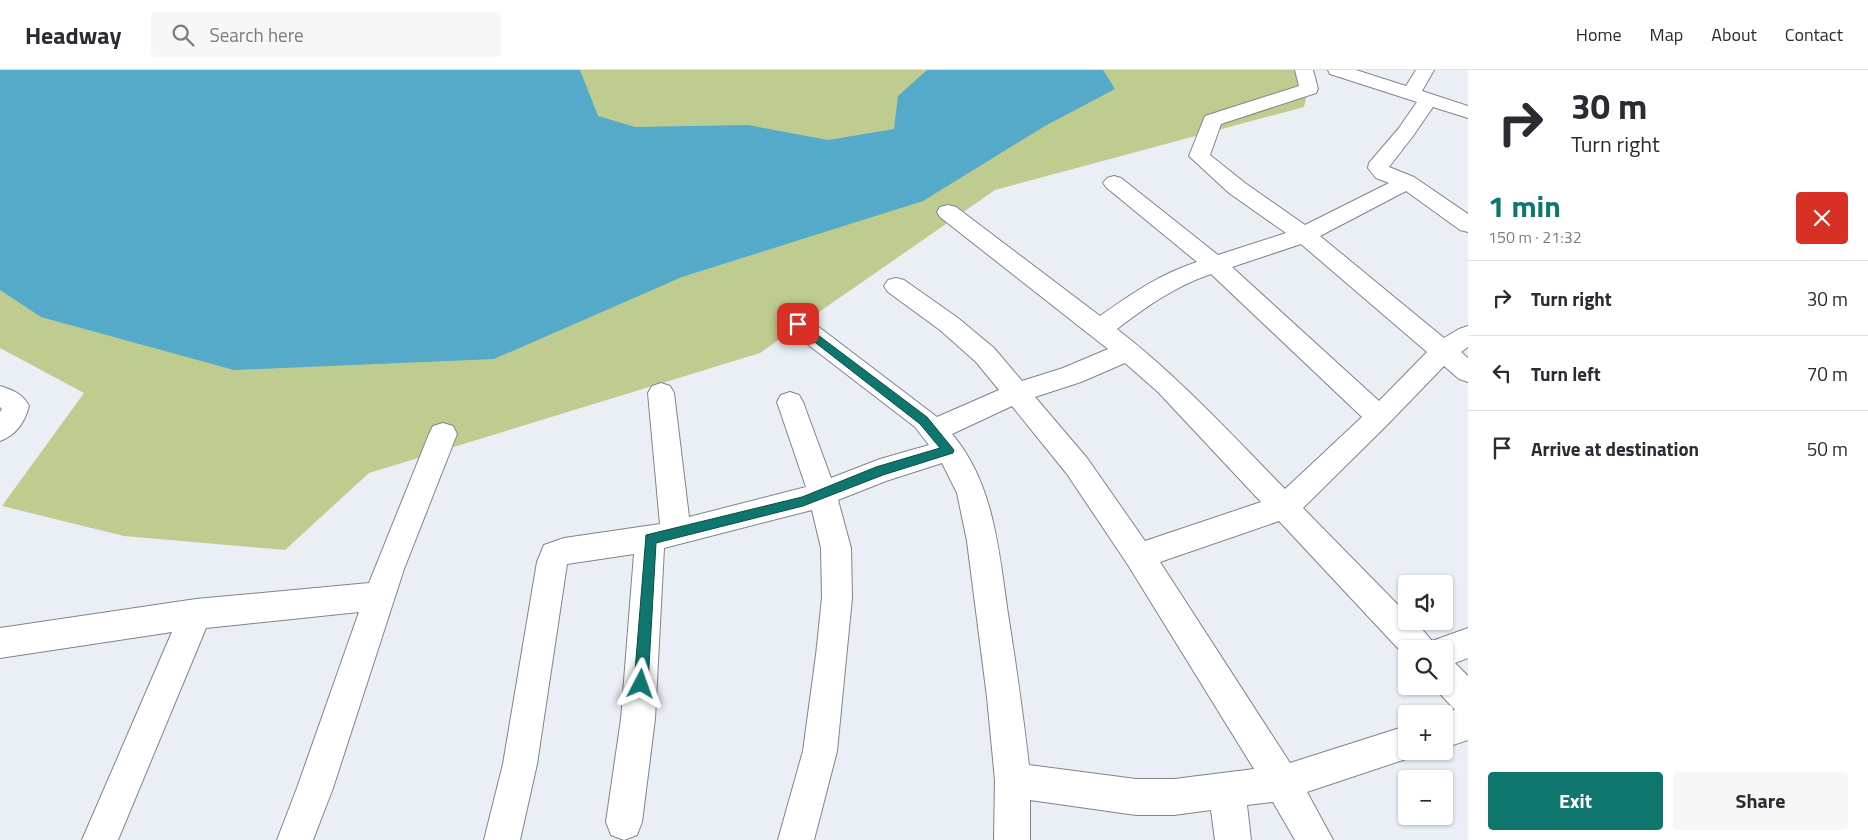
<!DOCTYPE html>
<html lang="en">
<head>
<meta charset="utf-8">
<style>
	body { margin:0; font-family:"Titillium Web",sans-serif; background:#f7f7f7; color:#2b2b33; height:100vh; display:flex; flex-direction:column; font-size:19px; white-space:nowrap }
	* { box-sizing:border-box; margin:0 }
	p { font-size:16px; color:#7c7c81 }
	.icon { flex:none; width:28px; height:28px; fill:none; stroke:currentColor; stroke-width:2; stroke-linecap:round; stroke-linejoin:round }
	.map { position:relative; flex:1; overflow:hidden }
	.drawer { display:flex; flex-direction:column; background:#fff; width:400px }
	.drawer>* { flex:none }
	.guide { background:#fff; color:#2b2b33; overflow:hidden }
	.buttons { position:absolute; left:1398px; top:505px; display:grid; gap:10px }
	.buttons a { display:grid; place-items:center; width:55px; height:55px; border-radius:5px; background:#fff; box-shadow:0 1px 4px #0004; font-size:25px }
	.pin { position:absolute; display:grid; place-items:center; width:42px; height:42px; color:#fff; margin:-21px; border-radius:10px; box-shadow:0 2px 8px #0006 }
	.me { position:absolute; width:55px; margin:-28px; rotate:4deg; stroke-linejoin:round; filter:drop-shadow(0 0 4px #0008) }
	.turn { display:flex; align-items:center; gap:18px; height:105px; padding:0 20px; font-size:22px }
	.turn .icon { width:65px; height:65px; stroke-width:2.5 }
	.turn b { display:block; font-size:35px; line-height:42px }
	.round { display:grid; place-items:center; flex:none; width:52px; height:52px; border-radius:5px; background:#f7f7f7 }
	.overview { display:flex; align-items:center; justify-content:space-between; height:85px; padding:0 20px }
	h1 { font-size:30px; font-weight:700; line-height:38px; color:#0f766e }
	.action { display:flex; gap:10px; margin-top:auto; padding:10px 20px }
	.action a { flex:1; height:58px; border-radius:5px; background:#0f766e; color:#fff; font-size:20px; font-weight:700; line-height:58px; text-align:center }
	.action a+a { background:#f7f7f7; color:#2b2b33 }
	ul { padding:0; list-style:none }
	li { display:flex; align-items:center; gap:15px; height:75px; padding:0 20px; border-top:1px solid #e1e1e2 }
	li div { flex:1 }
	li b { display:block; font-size:19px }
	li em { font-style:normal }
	header { display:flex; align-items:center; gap:30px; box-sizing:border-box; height:70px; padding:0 25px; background:#fff; border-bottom:1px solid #e1e1e2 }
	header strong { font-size:24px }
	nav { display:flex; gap:28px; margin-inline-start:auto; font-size:18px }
	.search { width:350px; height:45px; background:#f7f7f7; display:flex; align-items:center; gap:12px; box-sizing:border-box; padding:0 18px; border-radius:5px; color:#7c7c81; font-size:19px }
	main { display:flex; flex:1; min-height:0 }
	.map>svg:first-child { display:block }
</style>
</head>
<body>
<header>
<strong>Headway</strong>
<div class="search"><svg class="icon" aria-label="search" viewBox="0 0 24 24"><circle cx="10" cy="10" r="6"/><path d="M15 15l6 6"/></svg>Search here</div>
<nav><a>Home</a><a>Map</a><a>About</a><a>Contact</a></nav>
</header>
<main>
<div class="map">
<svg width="1468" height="770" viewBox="0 0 1468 770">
	<rect width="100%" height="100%" fill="#e9eff5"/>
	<path fill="#bfcc90" d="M0 0H1312L1304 37 995 120 760 283 369 403 285 480 124 466 2 436 84 323 0 278Z"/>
	<path fill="#54aac8" d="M0 0H580L598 46 635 57 748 55 828 70 894 59 898 26 927 0H1103L1115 19 1045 56 923 131 682 207 494 289 234 300 41 247 0 220Z"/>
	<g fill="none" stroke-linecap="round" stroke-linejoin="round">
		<defs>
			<g id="street">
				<path d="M1295 0H1313L1318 19 1316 23 1221 54 1210 85 1245 113 1305 155 1389 113 1376 108 1368 98 1369 93 1399 58 1417 32 1330 4 1328 0H1356L1406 16 1416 0H1434L1422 21 1468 36V48L1433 37 1413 66 1389 97 1414 107 1468 144V162L1460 160 1406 121 1320 166 1444 268 1459 259 1468 256V277L1461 282 1468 288V312L1459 309 1444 296 1388 354 1303 438 1406 543V551H1415L1432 571 1468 558V588L1455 593 1468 606V670L1444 678V644L1455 640 1433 616H1444V579H1406V587L1279 451 1160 492 1290 693 1406 656V681H1420L1418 685 1307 722 1333 770H1295L1273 732 1247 735 1251 770H1215L1211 740 1174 745H1136L1030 730V770H994L995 710 987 627 967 471 957 423 942 393 886 411 838 430 851 478 852 528 837 681 814 770H778L803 681 816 585 822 528 821 478 812 440 664 478 655 649 642 752 637 765 624 770 611 765 606 752 621 649 634 484 567 494 537 694 520 770H484L503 694 537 492 544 475 564 468 660 454 648 323 652 316 661 313 670 316 674 323 689 447 806 417 777 332 781 325 790 322 799 325 803 332 831 408 880 389 929 375 915 357 789 260 786 254 789 248 798 245 807 248 937 347 999 320 976 292 940 260 888 222 884 216 888 210 896 208 904 210 958 248 994 278 1022 311 1063 298 1108 279 940 147 937 142 940 137 948 135 956 137 1100 246C1131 224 1160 204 1197 192L1107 118 1103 113 1107 108 1114 106 1121 108 1218 185 1286 163 1229 123 1189 86 1205 46 1299 16ZM1301 174 1427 282 1379 331 1232 197ZM1211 204 1362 347 1285 419C1231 364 1178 306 1117 259 1146 237 1175 216 1211 204ZM1125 293 1158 322 1261 432 1145 471 1087 388 1035 327 1081 312ZM1012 336 1067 404 1128 495 1254 699 1174 709H1136L1029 695C1023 644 1016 594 1008 544 999 482 994 413 952 364Z"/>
				<path d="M0 316C13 320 23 324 29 336 25 352 16 365 0 371V342L2 339 0 337Z"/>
				<path d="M443 353 453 356 457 364 404 499 333 718 313 770H277L297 718 359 542 206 558 118 770H82L172 562 0 588V558L196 529 369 513 429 364 433 356Z"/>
			</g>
		</defs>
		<use href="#street" stroke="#7f858a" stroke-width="2"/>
		<use href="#street" fill="#fff" fill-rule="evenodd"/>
	</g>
	<path fill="#0f766e" stroke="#0a4d48" d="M798 250 927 347 954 380 953 383 883 405 803 436 656 473 648 614 646 618 641 620 636 618 634 614 646 465 802 427 876 397 940 378 920 354 794 256 793 254Z"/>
</svg>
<div class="buttons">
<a><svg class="icon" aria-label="sound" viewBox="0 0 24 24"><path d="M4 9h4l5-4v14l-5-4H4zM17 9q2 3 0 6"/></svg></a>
<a><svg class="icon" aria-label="search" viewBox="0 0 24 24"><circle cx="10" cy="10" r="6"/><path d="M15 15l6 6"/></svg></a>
<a>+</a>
<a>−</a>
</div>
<div class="pin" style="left:798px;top:254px;background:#d93025"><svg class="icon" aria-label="arrive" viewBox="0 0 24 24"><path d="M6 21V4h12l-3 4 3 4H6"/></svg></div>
<svg class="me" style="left:641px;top:614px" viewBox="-20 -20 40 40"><path d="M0-17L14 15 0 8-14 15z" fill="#0f766e" stroke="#fff" stroke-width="4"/></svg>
</div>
<section class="drawer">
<div class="guide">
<div class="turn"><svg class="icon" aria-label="right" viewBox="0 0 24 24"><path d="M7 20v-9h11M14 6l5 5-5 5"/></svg><div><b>30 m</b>Turn right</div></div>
</div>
<div class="overview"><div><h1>1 min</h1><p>150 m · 21:32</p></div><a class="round" style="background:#d93025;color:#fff"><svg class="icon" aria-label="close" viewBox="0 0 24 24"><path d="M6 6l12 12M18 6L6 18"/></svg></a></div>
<ul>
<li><svg class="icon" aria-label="right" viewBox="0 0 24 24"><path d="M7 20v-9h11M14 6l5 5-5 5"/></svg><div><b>Turn right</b></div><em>30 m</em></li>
<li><svg class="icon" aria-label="left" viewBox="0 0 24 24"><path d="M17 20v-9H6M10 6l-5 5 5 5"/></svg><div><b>Turn left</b></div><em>70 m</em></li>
<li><svg class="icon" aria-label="arrive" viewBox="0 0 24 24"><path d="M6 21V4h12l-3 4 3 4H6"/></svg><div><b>Arrive at destination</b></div><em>50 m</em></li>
</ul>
<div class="action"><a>Exit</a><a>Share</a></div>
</section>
</main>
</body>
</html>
